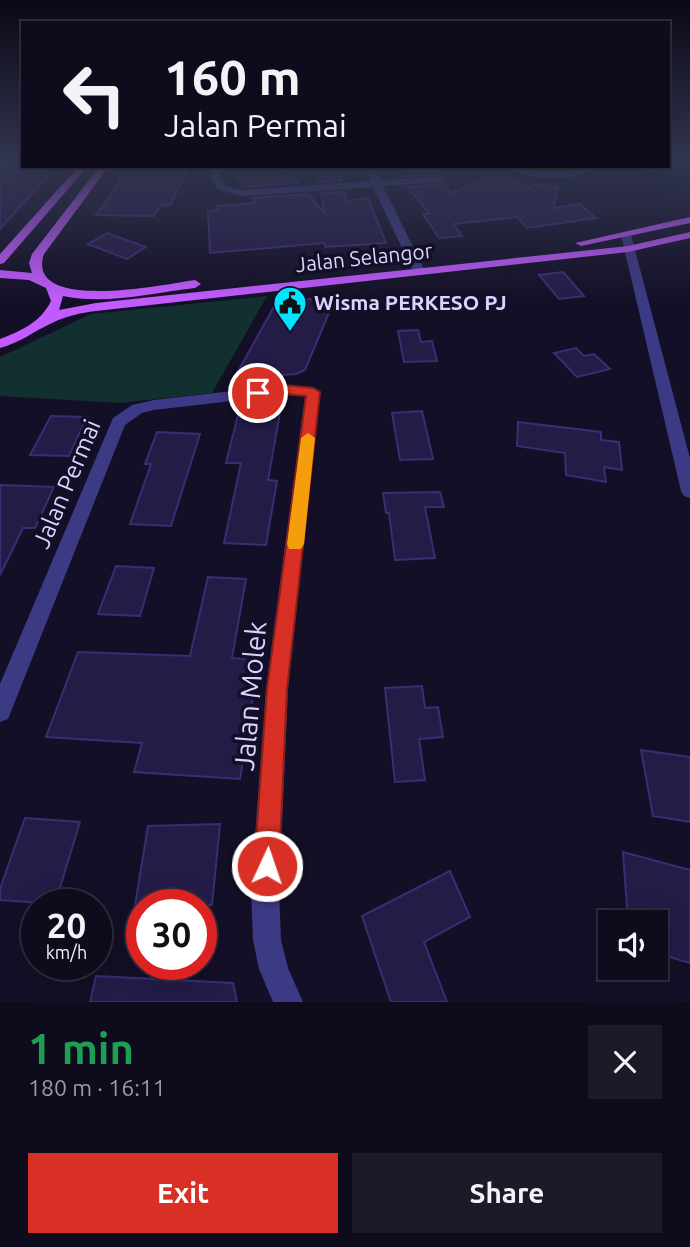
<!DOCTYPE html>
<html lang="en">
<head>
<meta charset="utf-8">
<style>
	body { margin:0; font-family:Ubuntu,sans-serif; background:#1c1929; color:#f1f3f6; height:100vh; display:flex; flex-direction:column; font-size:26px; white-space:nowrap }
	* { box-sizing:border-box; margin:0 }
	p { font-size:23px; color:#9b9ba3 }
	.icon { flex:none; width:38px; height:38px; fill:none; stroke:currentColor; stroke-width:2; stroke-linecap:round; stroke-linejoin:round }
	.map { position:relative; height:1002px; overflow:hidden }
	.sheet { display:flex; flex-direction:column; background:#0e0b1c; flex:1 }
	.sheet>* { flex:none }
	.banner { position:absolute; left:21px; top:21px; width:649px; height:147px; border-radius:0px; box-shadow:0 7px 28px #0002,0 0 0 2px #2e2b3b; background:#0e0b1c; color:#f1f3f6; overflow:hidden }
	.buttons { position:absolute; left:598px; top:910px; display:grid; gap:14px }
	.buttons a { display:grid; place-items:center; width:70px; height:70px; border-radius:0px; background:#0e0b1c; box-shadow:0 7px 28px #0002,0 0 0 2px #2e2b3b; font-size:35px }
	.speed { position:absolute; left:21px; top:889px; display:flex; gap:14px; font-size:35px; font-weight:700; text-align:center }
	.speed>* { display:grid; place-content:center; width:91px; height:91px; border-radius:50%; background:#0e0b1c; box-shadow:0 7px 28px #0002,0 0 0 2px #2e2b3b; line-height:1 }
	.speed small { font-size:18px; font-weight:400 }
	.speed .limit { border:10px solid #d22; background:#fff; color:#111 }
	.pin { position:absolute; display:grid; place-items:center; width:60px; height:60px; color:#fff; margin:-30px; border:4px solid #fff; border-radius:50%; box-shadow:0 2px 7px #0007 }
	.me { position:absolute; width:77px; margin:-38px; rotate:3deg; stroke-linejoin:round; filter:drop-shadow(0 0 5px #0008) }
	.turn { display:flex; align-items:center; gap:24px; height:147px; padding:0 28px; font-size:32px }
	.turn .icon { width:91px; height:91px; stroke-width:2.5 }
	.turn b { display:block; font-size:49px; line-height:60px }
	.round { display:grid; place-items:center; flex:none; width:74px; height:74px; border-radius:0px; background:#1c1929 }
	.summary { display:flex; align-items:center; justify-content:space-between; height:119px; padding:0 28px }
	h1 { font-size:42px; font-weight:700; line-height:52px; color:#1e9e55 }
	.cta { display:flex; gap:14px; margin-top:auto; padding:14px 28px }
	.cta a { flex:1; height:80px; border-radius:0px; background:#d93025; color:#fff; font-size:28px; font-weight:700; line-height:80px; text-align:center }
	.cta a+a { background:#1c1929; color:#f1f3f6 }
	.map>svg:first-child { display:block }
</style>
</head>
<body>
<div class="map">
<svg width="690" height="1002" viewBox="0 0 690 1002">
	<rect width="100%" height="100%" fill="#130f26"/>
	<path fill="#12302f" d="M267 296 212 393 120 403 0 396V357L91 314Z"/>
	<g fill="#241b47" stroke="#3b2d73" stroke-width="2">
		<path d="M0 166 56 167 0 229Z"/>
		<path d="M120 166H189L170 205H161L154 216 96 215 120 182Z"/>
		<path d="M229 166H283L298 183 244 187Z"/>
		<path d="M316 166H337L341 180 319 182Z"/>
		<path d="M392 166H430L437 175 400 176Z"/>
		<path d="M496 173 532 188 534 184 558 187 553 208 580 204 596 218 527 228 517 217 453 224 462 236 439 238 423 214H429L408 187 444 184 451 193Z"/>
		<path d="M344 192 346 201 368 198 386 243 325 247 324 243 210 253 208 211 217 210V206L256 203 252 198 308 194 325 214 321 193Z"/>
		<path d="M107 233 146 247 127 259 88 244Z"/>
		<path d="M563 272 584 296 559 299 539 275Z"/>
		<path d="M336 296 305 370 296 374 251 377 236 375 276 303Z"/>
		<path d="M418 330 421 342 432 341 437 361 404 362 398 331Z"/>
		<path d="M576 348 584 356 594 354 610 369 577 377 554 353Z"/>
		<path d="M239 411 280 413 268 480 277 481 266 545 224 543 241 463H226Z"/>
		<path d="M422 411 433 459 400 460 392 413Z"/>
		<path d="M51 416 87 417 69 456 30 455Z"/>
		<path d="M518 422 601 432V440L619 442 622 470 604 467 606 482 566 475 565 453 517 446Z"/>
		<path d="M157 432 200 434 171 526 130 524 151 464H145Z"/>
		<path d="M0 485 54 487 35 528H23L0 575Z"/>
		<path d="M440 492 444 507H425L435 558 395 560 389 513H386L383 493Z"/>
		<path d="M116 566 154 568 140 616 98 614Z"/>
		<path d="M208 577 246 579 232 658 259 660 240 779 134 772 142 743 46 737 78 652 190 656Z"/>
		<path d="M422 686 425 708 438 707 443 737 419 739 425 780 395 782 385 688Z"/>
		<path d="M641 750 690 757V822L653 816Z"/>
		<path d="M25 818 80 822 55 904 0 900V889Z"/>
		<path d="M220 824 212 905H135L148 826Z"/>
		<path d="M623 852 690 870V963L656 953V922H628Z"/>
		<path d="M450 871 470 917 424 942 447 1002H391L362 916Z"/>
		<path d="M96 976 233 983 237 1002H90Z"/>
	</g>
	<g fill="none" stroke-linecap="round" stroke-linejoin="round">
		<g fill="#3d3a85" fill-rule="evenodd">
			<path d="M214 166H223L219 178 226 186 243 190 371 181 364 166H373L380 180 445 177V181L442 182 383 186 425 271 419 275 413 271 373 187 243 196 219 190 209 178Z"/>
			<path d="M508 166 554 173 587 166H601C575 182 534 184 508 166Z"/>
			<path d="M626 232 631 235 690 458V498L684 496 681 491 621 235Z"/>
			<path d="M284 385 313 387 320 392 288 689 279 891 281 940 288 968 303 1002H273L259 969 253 940 251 891 266 689 305 396 284 395 154 410 142 413 125 425 8 719 0 722V684L113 418 132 405 154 400Z"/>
		</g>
		<g fill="#c25bff" fill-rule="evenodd">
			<path d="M79 166H88L4 263 0 264V254Z"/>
			<path d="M100 166H109L44 254C24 314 167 284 195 280L201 284 195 288C152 293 105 305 63 296L59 310 96 303 628 246 690 232V238L628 252 96 311C80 313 66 316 52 323 34 331 20 343 0 348V339C21 331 41 322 51 301L46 288 29 280 0 278V270L32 273 29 263 32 254Z"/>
			<path d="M690 217V223L581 246 575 243Z"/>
		</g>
	</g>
	<linearGradient id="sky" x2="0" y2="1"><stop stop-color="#0a0815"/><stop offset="0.53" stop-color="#333752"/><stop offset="1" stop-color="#333752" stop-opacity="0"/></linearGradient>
	<rect width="690" height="302" fill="url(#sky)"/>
	<path fill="#d93025" stroke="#8d1f18" stroke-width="2" d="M284 385 313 388 320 392 287 689 279 866 275 874 267 878 258 874 254 866 267 689 306 396 284 394 258 397 251 393 258 388Z"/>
	<path fill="#f59e0b" d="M308 433 315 438 304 544 301 549H289L287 544 301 438Z"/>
	<defs>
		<symbol id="civic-pin" viewBox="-11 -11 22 30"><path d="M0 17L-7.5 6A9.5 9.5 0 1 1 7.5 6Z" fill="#00e5ff" stroke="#130f26"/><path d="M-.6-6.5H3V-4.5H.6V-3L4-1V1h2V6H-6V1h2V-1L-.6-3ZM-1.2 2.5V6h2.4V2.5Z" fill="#111"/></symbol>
	</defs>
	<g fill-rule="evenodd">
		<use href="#civic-pin" x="271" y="284" width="38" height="52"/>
	</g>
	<g text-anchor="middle" stroke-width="7" stroke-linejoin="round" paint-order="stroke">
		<g font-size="21" fill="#d9d4ff" stroke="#130f26">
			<text transform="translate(364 258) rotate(-6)" y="7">Jalan Selangor</text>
		</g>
		<g font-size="21" font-weight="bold" fill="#d9d4ff" stroke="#130f26" text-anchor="start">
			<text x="314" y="310">Wisma PERKESO PJ</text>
		</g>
		<g font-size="24" fill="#d9d4ff" stroke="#130f26">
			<text transform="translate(67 484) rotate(-67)" y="8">Jalan Permai</text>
		</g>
		<g font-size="28" fill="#d9d4ff" stroke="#130f26">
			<text transform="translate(250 696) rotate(-85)" y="10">Jalan Molek</text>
		</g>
	</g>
</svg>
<div class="buttons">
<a><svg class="icon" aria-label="sound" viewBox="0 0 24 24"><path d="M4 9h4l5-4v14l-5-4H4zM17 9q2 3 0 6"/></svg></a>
</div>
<div class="speed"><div>20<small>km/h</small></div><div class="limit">30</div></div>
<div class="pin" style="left:258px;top:393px;background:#d93025"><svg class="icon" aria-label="arrive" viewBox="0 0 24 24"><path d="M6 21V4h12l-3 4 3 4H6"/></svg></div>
<svg class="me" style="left:267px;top:866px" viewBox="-20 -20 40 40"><circle r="17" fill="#d93025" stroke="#fff" stroke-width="3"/><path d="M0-11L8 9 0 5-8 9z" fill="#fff"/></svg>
<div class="banner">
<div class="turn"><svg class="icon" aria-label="left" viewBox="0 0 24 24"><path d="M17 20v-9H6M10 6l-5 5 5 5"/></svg><div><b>160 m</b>Jalan Permai</div></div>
</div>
</div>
<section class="sheet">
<div class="summary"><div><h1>1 min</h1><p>180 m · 16:11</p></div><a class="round"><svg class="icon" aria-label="close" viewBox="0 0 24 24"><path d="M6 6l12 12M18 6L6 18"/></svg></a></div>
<div class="cta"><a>Exit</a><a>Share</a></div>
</section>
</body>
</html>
